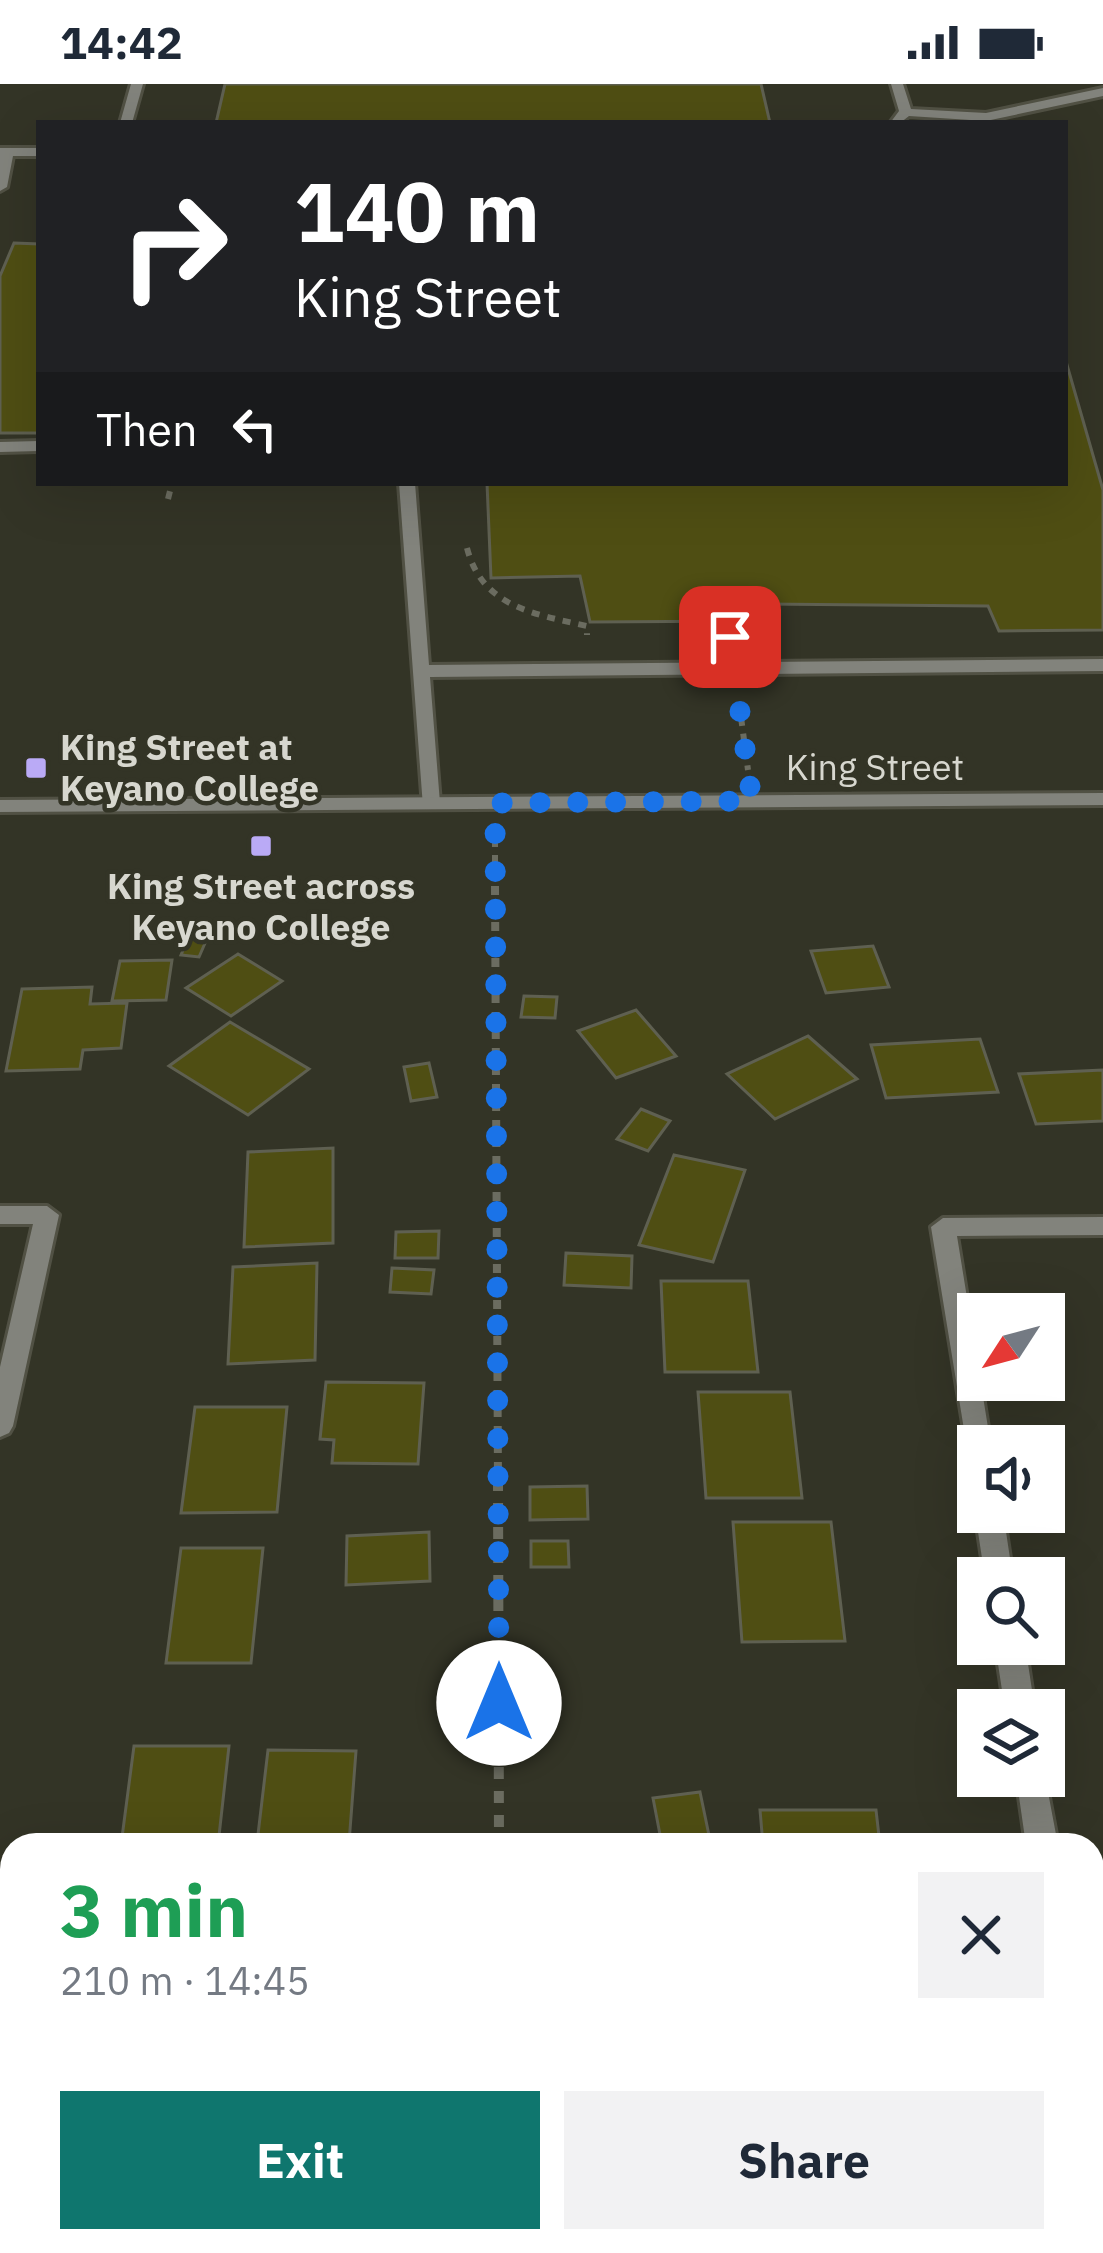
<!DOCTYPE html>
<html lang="en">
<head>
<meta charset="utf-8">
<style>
	body { margin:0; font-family:"IBM Plex Sans",sans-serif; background:#f2f2f3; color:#1f2937; height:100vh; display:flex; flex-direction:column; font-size:45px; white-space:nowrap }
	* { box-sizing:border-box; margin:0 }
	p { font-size:39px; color:#747a83 }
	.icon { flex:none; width:66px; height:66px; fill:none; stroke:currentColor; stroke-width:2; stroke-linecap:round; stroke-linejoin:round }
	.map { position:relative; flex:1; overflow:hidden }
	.details { position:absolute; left:0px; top:1749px; width:1104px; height:420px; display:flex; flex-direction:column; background:#fff; border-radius:36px 36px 0 0; box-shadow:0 12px 48px #0002 }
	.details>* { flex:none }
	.hud { position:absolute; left:36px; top:36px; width:1032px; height:366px; border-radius:0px; box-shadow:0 12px 48px #0002; background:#202124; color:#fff; overflow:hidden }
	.needle { width:78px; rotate:234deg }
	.tools { position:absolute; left:957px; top:1209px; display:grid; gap:24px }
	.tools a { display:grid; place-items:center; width:108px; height:108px; border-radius:0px; background:#fff; box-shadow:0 12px 48px #0002; font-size:60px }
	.pin { position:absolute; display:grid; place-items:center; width:102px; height:102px; color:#fff; margin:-51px; border-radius:24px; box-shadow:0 6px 18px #0006 }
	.me { position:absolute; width:132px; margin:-66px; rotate:0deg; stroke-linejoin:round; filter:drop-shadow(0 0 9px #0008) }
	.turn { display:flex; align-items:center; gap:42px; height:252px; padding:0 60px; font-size:54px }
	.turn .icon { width:156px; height:156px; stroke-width:2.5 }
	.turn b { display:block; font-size:84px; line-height:102px }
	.then { display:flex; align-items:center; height:114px; padding:0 60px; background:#0003; gap:24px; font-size:45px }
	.round { display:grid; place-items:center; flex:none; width:126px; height:126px; border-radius:0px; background:#f2f2f3 }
	.summary { display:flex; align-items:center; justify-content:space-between; height:204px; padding:0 60px }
	h1 { font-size:72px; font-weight:700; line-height:90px; color:#1e9e55 }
	.action { display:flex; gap:24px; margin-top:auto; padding:24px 60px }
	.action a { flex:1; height:138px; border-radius:0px; background:#0f766e; color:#fff; font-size:48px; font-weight:700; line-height:138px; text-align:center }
	.action a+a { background:#f2f2f3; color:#1f2937 }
	.status { display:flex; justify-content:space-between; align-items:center; height:84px; padding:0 60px; background:#fff; direction:ltr }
	.status svg { height:33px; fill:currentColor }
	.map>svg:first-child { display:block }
</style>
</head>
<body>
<div class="status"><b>14:42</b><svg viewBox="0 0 49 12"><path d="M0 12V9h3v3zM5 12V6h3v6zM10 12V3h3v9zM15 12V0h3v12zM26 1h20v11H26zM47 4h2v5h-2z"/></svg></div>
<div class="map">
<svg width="1103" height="2169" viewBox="0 0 1103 2169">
	<rect width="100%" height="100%" fill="#333426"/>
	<g fill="#4f4e13" stroke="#5f6051" stroke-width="3">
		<path d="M225 0H761L770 39H216Z"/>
		<path d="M14 159 39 160V349H0V192Z"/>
		<path d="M1065 274 1103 406V546L999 547 988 522 748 520 749 537 590 538 580 492 491 494 487 399H1065Z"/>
		<path d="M194 841 212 843 199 873 181 871Z"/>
		<path d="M873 862 889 903 826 909 811 867Z"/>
		<path d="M238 870 282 897 231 932 186 904Z"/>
		<path d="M172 876 166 916 112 917 120 877Z"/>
		<path d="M92 903 90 920 127 919 121 964 83 966 80 985 6 987 22 905Z"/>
		<path d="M524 912 557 913 555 934 521 933Z"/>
		<path d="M636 926 676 972 616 994 578 947Z"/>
		<path d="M230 938 309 985 248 1031 169 982Z"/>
		<path d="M808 952 857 995 775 1035 727 990Z"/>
		<path d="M980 955 998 1008 886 1014 871 961Z"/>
		<path d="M429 979 437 1013 411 1017 404 983Z"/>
		<path d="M1103 986V1037L1036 1040 1019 990Z"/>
		<path d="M641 1025 670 1037 648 1067 617 1055Z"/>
		<path d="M333 1064V1159L244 1163 248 1068Z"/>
		<path d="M674 1071 745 1086 713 1178 639 1161Z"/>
		<path d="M439 1147 438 1174H395L396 1148Z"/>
		<path d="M566 1169 632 1172 631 1204 564 1201Z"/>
		<path d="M317 1179 315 1276 228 1280 233 1183Z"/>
		<path d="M392 1184 434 1186 431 1210 390 1208Z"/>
		<path d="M661 1197H748L758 1288H665Z"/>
		<path d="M326 1298 424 1299 418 1380 332 1379 334 1356 320 1355Z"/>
		<path d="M698 1308H790L802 1414H706Z"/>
		<path d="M195 1323H287L277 1428 181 1429Z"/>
		<path d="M587 1402 588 1435 530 1436V1403Z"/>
		<path d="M733 1438H831L845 1557 742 1558Z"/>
		<path d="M429 1448 430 1497 346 1501 347 1452Z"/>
		<path d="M531 1457H568L569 1483H531Z"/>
		<path d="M181 1464H263L251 1579H166Z"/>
		<path d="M134 1662H229L218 1761H121Z"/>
		<path d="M268 1666 356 1667 349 1759H257Z"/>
		<path d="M700 1708 711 1761H662L653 1714Z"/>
		<path d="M760 1726H876L880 1761H763Z"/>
	</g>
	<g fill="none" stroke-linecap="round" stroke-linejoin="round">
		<defs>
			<g id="service">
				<path d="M131 0H143L132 39H120Z"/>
				<path d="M891 0H903L911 25 986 29 1103 4V12L986 37 909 32 900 39H890L899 27Z"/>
				<path d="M0 64H39V72H13L7 103 0 107Z"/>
				<path d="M39 357V367L0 368V358Z"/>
				<path d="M399 399H415L429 581 1103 575V587L430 593 440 719 430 725 423 723Z"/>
			</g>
			<g id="minor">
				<path d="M0 1122H47L59 1131 13 1342 9 1349 0 1353V1283L33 1140H0Z"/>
				<path d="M1103 1133V1151L957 1152 991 1362H978V1373L968 1370 931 1143 943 1134Z"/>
				<path d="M978 1422V1428H1003L1013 1494H985L975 1428Z"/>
				<path d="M995 1560H1025L1035 1626H1005Z"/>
				<path d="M1044 1687 1058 1761H1026L1016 1692H1044Z"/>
				<path d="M1092 2059 1103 2063V2163L1090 2157Z"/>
			</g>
			<path id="tertiary" d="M1103 709V721L0 728V716Z"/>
		</defs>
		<use href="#service" stroke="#515144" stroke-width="6"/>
		<use href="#minor" stroke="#515144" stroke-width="6"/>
		<use href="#tertiary" stroke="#515144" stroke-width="6"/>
		<g stroke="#6b6c60" stroke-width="6" stroke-dasharray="8 8" stroke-linecap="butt">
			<path d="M168 415 172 399"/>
			<path d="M467 464C482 523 534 530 587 542V551"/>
			<path d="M739 618 748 686"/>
			<path d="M495 755V805"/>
		</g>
		<path stroke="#6b6c60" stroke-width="8" stroke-dasharray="9 9" stroke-linecap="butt" d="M495 802 498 1398"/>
		<g stroke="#6b6c60" stroke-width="10" stroke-dasharray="12 12" stroke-linecap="butt">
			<path d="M498 1395 499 1761"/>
			<path d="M501 2157V2169"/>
		</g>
		<use href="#service" fill="#82837c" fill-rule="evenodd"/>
		<use href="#minor" fill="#82837c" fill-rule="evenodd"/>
		<use href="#tertiary" fill="#82837c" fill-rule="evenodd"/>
	</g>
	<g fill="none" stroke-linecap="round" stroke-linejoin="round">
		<path stroke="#1a73e8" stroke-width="21" stroke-dasharray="0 37.8" d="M499 1619 495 719 752 717 730 553"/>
	</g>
	<g fill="#baaaf6" stroke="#333426" stroke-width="4.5">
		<rect x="24" y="672" width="24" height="24" rx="6"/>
		<rect x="249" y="750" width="24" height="24" rx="6"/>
	</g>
	<g text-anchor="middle" stroke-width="9" stroke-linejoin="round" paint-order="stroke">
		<g font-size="36" font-weight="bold" fill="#d7d7cf" stroke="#333426" text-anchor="start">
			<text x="60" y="676">King Street at<tspan x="60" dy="41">Keyano College</tspan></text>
			<text x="261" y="815" text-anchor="middle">King Street across<tspan x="261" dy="41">Keyano College</tspan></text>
		</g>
		<g font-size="36" fill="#d7d7cf" stroke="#333426">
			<text x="875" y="696">King Street</text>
		</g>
	</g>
</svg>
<div class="tools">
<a><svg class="needle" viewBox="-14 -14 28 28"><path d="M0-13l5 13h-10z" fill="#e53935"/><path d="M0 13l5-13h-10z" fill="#747a83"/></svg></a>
<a><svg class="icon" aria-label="sound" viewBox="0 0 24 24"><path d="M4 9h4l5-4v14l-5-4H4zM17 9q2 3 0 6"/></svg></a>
<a><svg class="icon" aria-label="search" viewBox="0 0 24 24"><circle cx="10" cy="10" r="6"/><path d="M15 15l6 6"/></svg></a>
<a><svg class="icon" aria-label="layers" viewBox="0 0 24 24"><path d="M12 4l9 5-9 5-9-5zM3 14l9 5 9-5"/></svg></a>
</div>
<div class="pin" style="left:730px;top:553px;background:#d93025"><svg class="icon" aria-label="arrive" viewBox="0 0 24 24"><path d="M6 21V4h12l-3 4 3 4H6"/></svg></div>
<svg class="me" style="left:499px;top:1619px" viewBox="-20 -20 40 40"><circle r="19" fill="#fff"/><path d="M0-13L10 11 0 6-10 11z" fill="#1a73e8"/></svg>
<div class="hud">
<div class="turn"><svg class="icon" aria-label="right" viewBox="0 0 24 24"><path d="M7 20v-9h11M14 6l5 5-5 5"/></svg><div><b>140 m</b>King Street</div></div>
<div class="then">Then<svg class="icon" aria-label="left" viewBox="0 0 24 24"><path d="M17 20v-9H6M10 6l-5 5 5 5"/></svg></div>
</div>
<section class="details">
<div class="summary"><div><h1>3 min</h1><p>210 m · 14:45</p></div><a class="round"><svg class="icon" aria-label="close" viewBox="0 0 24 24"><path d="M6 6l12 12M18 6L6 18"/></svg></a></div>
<div class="action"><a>Exit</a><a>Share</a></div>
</section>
</div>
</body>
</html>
